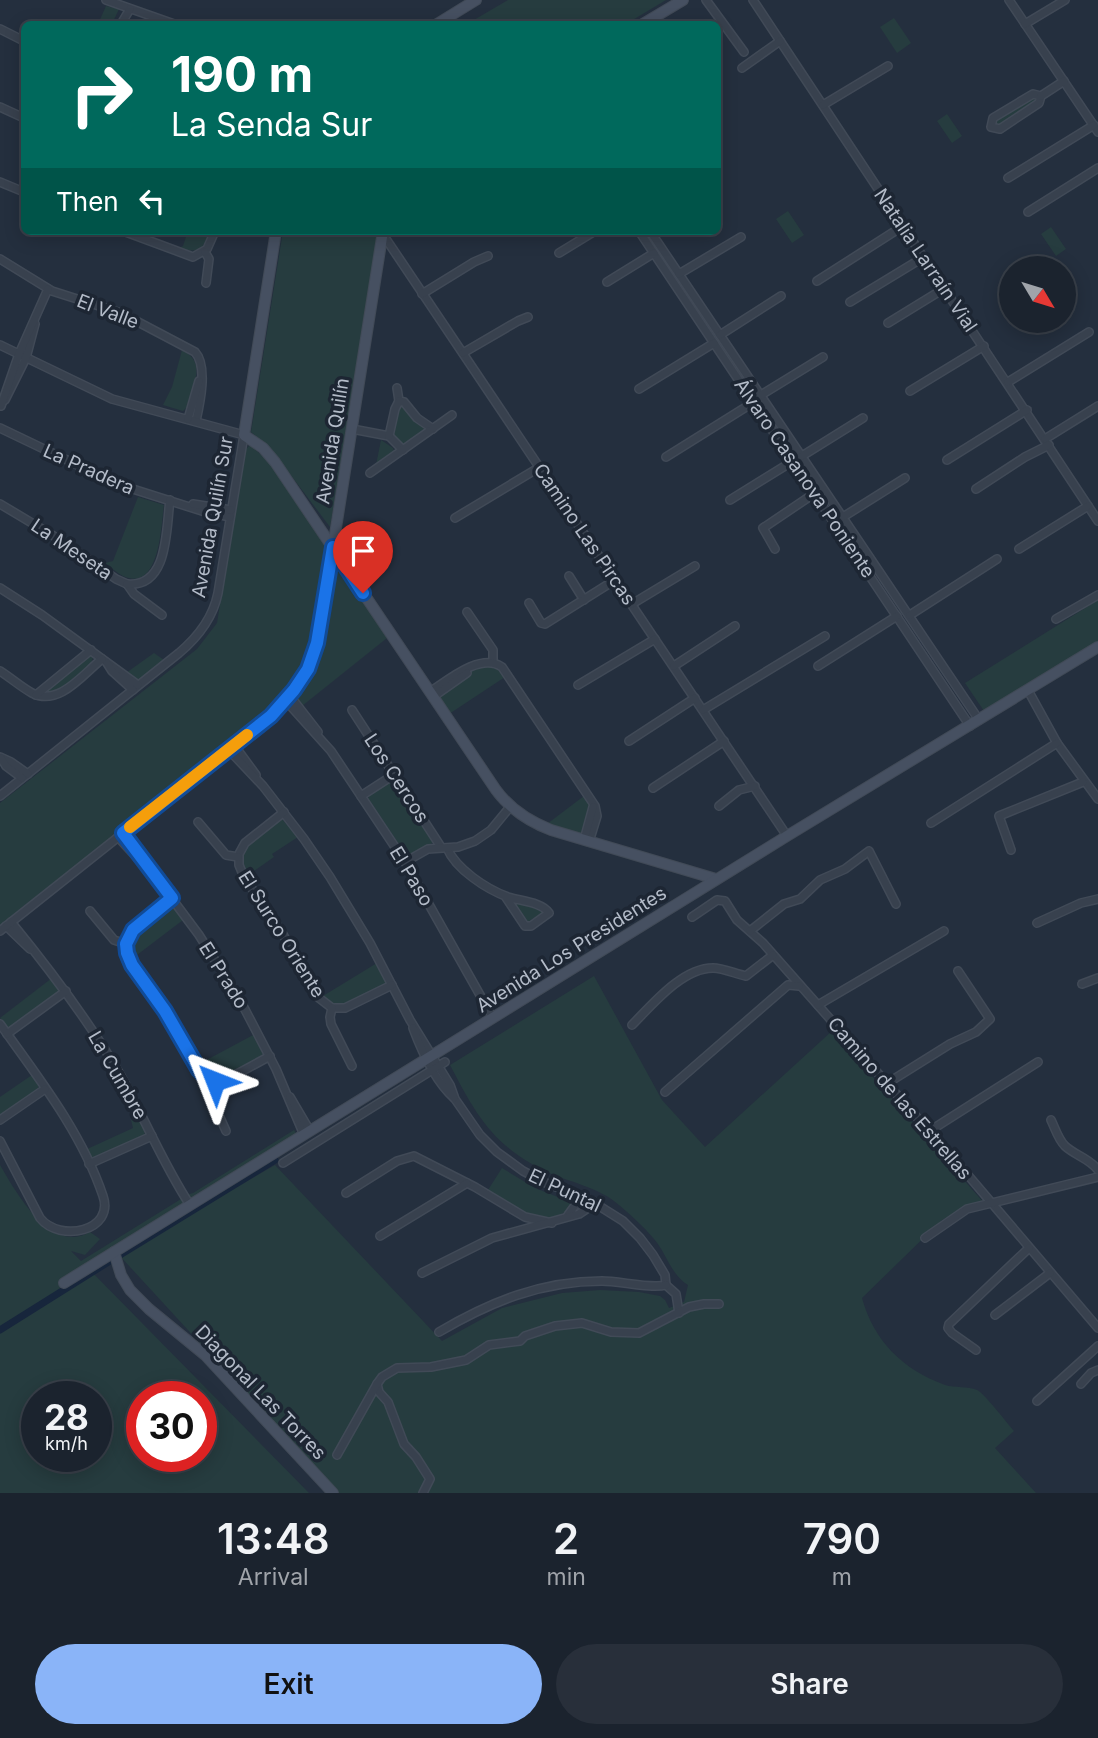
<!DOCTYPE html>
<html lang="en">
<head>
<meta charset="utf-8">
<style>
	body { margin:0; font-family:Inter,sans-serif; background:#282f3a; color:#f1f3f6; height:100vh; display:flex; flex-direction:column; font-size:26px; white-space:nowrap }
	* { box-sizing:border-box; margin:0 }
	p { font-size:23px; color:#a0a4aa }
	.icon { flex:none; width:38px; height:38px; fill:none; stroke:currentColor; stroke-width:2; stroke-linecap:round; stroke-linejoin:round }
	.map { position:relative; height:1493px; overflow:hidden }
	.details { display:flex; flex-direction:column; background:#1b232e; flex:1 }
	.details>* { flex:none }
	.hud { position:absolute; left:21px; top:21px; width:700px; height:214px; border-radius:10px; box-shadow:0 4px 18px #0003,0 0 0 2px #39404a; background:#00695c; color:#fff; overflow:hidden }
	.needle { width:46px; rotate:128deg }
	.buttons { position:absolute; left:999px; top:256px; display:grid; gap:14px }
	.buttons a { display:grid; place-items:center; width:77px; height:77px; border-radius:50%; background:#1b232e; box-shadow:0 4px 18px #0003,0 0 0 2px #39404a; font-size:35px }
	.speed { position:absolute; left:21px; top:1381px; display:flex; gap:14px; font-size:35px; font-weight:700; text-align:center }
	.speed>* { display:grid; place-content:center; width:91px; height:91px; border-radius:50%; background:#1b232e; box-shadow:0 4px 18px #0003,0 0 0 2px #39404a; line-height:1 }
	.speed small { font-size:18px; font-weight:400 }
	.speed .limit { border:10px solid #d22; background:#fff; color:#111 }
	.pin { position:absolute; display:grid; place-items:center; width:60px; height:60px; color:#fff; margin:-72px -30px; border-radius:50% 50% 50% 0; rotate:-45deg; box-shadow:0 0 7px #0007 }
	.pin .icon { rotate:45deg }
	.me { position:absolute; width:77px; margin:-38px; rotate:315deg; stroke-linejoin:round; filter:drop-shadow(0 0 5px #0008) }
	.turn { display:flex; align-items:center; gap:24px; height:147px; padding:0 35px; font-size:32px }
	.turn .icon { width:91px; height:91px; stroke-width:2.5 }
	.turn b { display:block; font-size:49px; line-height:60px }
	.then { display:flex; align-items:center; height:66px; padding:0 35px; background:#0003; gap:14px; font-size:26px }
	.eta { display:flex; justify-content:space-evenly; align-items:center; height:119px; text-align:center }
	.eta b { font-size:42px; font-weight:600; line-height:49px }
	.cta { display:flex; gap:14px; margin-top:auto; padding:14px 35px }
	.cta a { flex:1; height:80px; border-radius:42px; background:#8ab4f8; color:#111; font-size:28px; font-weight:600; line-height:80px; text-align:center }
	.cta a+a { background:#282f3a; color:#f1f3f6 }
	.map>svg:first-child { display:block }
</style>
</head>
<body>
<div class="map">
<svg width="1098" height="1493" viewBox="0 0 1098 1493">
	<rect width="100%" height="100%" fill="#242f3e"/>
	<g fill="#263c3f" fill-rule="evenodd">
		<path d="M508 0H666L626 24H467Z"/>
		<path d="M106 6 119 9 112 24H98Z"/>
		<path d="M894 18 911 43 897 53 880 27Z"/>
		<path d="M1034 96 1037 102 998 126 994 120Z"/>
		<path d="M947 114 962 136 952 143 937 121Z"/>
		<path d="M788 211 804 235 792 243 776 219Z"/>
		<path d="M1051 227 1066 249 1056 256 1041 234Z"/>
		<path d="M188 231H209C204 250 198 254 179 248L183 246Z"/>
		<path d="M283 231H380L330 527 271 449 251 432Z"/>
		<path d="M182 350C208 363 192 385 187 407L183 411 163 405 172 387Z"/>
		<path d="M403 405 413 419 424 428V431L403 445 393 438 397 410 400 406Z"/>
		<path d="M381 440 393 448 394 451 376 465Z"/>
		<path d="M250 445 269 462 328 549 329 557C324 589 323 628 309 658 299 680 284 698 267 715L0 925V803L197 649 217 623 245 450Z"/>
		<path d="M138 497 164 505C161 526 160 593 123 576 117 573 111 567 105 563L113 561Z"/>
		<path d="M336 569H339L345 574 387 638 302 706 295 695 317 653 332 576Z"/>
		<path d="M1098 600V641L984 711 965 683Z"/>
		<path d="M154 653 164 660 136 682 126 673Z"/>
		<path d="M88 656 93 657C92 670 61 692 48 695L47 689Z"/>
		<path d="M487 663 499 668 505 677 449 714 438 696 475 668Z"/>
		<path d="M390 781H394L434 842 409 856 406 855 368 798 371 794Z"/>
		<path d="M584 796 590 807 584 833 581 834 547 824Z"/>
		<path d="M282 819 298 837 272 854 274 857 247 876 242 864 245 848Z"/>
		<path d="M517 902 540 909 544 912 526 923 515 906Z"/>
		<path d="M167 906 173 907 183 920 133 958C121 935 151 919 167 906Z"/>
		<path d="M377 963 387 981 383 986C365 996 340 1016 323 996Z"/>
		<path d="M594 976 662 1100 705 1147 832 1031 985 1204 959 1211 942 1220 862 1298C874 1341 902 1369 945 1385 955 1388 968 1386 977 1390 984 1393 1007 1423 1014 1431L995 1448 1036 1493H338L119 1255 275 1165 442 1341 502 1308 562 1293 600 1290 639 1292 660 1296 665 1300 669 1308 684 1302 688 1285C671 1275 667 1254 654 1239 643 1226 631 1215 619 1205 599 1187 568 1182 545 1171 493 1146 475 1113 450 1065Z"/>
		<path d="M52 978 58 988V992L10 1028H6L0 1018Z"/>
		<path d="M255 1034 264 1051 263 1054C244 1068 217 1090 199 1064Z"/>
		<path d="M32 1075 38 1085V1089L0 1116V1097Z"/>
		<path d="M139 1116 145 1129 144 1136 93 1159 90 1158 85 1150 133 1128 131 1120Z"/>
		<path d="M294 1130 297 1135 190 1201 186 1195 193 1193Z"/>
		<path d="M0 1165C16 1192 50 1255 90 1232L100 1239 85 1255 71 1251 81 1261 181 1199 184 1204 86 1266 309 1493H0ZM37 1396H96V1456H37ZM142 1396H201V1456H142Z"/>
		<path d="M502 1168 535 1188 573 1203C549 1237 512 1206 488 1190Z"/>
	</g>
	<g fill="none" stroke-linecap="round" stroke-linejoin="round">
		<g stroke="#17263c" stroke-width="7">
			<path d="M120 1255 275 1160"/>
			<path d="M0 1330 110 1261"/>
		</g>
		<defs>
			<g id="street">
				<path d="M106 0 174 24"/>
				<path d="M706 0 744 52"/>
				<path d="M753 0 1098 521"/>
				<path d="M1009 0 1098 132"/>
				<path d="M121 24 130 9"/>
				<path d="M1025 24 1065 0"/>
				<path d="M0 29 24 41"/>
				<path d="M742 68 780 41"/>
				<path d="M1033 94 1041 96 1039 103 1000 129 991 127 993 118Z"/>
				<path d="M1041 96 1064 81"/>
				<path d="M823 105 888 66"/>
				<path d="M0 107 24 118"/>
				<path d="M1008 178 1094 125"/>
				<path d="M0 182 24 192"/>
				<path d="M1028 212 1098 168"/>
				<path d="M123 231 193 257 207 249 215 231"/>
				<path d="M639 231 970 726"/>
				<path d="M650 231 979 720"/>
				<path d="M382 233 787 836"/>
				<path d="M205 252 209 259 206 283"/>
				<path d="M559 253 595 231"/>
				<path d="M0 259 52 291 121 313 195 352C208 366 200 403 196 421"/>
				<path d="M679 274 741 237"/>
				<path d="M817 281 903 226"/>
				<path d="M607 282 654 253"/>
				<path d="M422 294 474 262 488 256"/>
				<path d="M850 302 924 257"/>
				<path d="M888 323 945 288"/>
				<path d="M720 335 781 296"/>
				<path d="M0 345 112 399 244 435 218 593C213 618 198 637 179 653L0 796"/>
				<path d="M463 353 518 321 528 317"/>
				<path d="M1008 382 1089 332"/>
				<path d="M397 388 399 401"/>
				<path d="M639 389 714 343"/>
				<path d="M910 391 984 346"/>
				<path d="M761 395 823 357"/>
				<path d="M5 400 26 358 35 324"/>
				<path d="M1 406 19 354 48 289"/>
				<path d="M188 419 199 381"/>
				<path d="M0 428 117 484 202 511 230 517"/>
				<path d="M352 429 389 436 403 450"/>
				<path d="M389 436 395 409 399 401 404 402 417 418 433 429"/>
				<path d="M1045 439 1098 406"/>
				<path d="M802 456 863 418"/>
				<path d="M666 457 754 402"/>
				<path d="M947 460 1027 410"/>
				<path d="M370 473 452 415"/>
				<path d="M976 489 1025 457 1049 445"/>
				<path d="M730 500 793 461"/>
				<path d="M0 504 62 541 116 579 127 584 134 594 162 615"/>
				<path d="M193 504 231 510"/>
				<path d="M843 517 905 478"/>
				<path d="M455 518 540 467"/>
				<path d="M775 549 763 528 815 493"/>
				<path d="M1019 549 1088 506"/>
				<path d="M569 576 584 600"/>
				<path d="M127 584C169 588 166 528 170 500"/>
				<path d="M0 588 42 615 138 685"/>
				<path d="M529 603 541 623 545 624 615 580"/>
				<path d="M632 604 695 566"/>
				<path d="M467 612 493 650V662"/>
				<path d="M910 615 997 559"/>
				<path d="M1056 619 1098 595"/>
				<path d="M107 663 112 671 133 690"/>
				<path d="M674 666 735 626"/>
				<path d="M818 666 897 616"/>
				<path d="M0 671C11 678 21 687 32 693 59 707 83 674 102 659"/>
				<path d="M578 685 655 639"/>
				<path d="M430 692C448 680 481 652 502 667L595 806 597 816 589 842"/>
				<path d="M1030 694 1057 743 1098 799"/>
				<path d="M36 695 91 650"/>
				<path d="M290 696 318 732"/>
				<path d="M433 697 467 673"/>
				<path d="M286 701 331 751 405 862 493 1018"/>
				<path d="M352 710 441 847"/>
				<path d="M703 710 825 636"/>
				<path d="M629 741 695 698"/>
				<path d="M234 745 256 775"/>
				<path d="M228 749 263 786 304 839 330 877 370 943 410 1020 450 1085 455 1099 480 1135 497 1152 523 1171 546 1183 588 1199 623 1221 640 1238 653 1255 665 1275 666 1285"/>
				<path d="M0 757 11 762 28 774"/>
				<path d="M1 758 6 766 22 778"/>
				<path d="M653 788 724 741"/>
				<path d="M361 796 395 774"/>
				<path d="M719 806 739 790 755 786"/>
				<path d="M284 812 245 843 239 854V865L244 877 281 931 319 998 332 1008H345L392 985"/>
				<path d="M198 822 226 855 238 857"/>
				<path d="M931 823 1057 743"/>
				<path d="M123 833 199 935 240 1000 276 1069 304 1135"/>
				<path d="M118 837 142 863"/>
				<path d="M584 840 593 807"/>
				<path d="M447 848C456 869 486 889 508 897 520 901 542 902 549 913L531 926H525L505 896"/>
				<path d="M1011 850 999 816 1083 782"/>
				<path d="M405 862 428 849 458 847 475 841 491 830 510 807"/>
				<path d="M172 898 133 930 127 941 126 950 131 963 165 1011 199 1070C206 1079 215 1083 226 1080L270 1056"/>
				<path d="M90 911 114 940 126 944"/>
				<path d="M692 917 717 900 725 901 737 920 763 943 967 1174 1098 1328"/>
				<path d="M11 922C51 971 89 1021 121 1076 145 1119 163 1164 190 1205"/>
				<path d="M1037 923 1081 903 1098 899"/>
				<path d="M6 926 30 949"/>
				<path d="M0 931 263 722C322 674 322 616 333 547"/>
				<path d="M750 931 784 904 800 899 820 880 845 869 869 851 896 904"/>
				<path d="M1082 984 1098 978"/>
				<path d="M818 1005 944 931"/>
				<path d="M332 1008 330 1017 331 1024 352 1066"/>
				<path d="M0 1024C38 1077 82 1133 103 1196 115 1231 60 1243 40 1218L0 1141"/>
				<path d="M632 1025C652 1005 682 968 713 968 723 968 736 974 746 976L773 955"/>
				<path d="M413 1028C422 1052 435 1081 454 1098"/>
				<path d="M7 1034 66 991"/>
				<path d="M211 1080 209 1093 226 1131"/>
				<path d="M886 1084 950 1044 976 1032 990 1019 958 971"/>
				<path d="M665 1092 788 985 799 986"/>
				<path d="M290 1097 310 1131"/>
				<path d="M0 1120 45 1089"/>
				<path d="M1051 1120C1055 1128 1058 1139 1065 1146 1076 1156 1089 1158 1098 1170"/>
				<path d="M928 1132 1038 1062"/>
				<path d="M283 1163 445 1062"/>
				<path d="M89 1164 152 1136"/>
				<path d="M346 1193 397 1161 414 1156 475 1187 525 1217 552 1223"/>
				<path d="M568 1215 582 1196"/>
				<path d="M380 1236 467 1183"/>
				<path d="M925 1238 967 1209 1098 1177"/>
				<path d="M422 1273 492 1238 579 1214 588 1208 593 1201"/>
				<path d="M666 1285 676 1294 679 1313"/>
				<path d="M995 1315 1050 1273"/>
				<path d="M439 1332C490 1302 541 1281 602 1281 619 1281 652 1289 666 1285"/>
				<path d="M976 1350 952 1333 948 1328 949 1324 1029 1248"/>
				<path d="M377 1384 379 1392 388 1402 404 1444 416 1457 430 1479 423 1493"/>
				<path d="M1081 1384 1091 1373 1098 1370"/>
				<path d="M1037 1401 1098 1346"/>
				<path d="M337 1455 377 1384 382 1377 397 1368 431 1367 466 1360 489 1345 520 1341 525 1336 555 1326 582 1323 611 1332 639 1333 689 1307 704 1304H719"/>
			</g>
			<g id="secondary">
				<path d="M437 24 476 0"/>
				<path d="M643 24 683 0"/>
				<path d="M276 231 244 435 263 448 275 462 496 790C510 809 528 821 551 830L716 879"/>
				<path d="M333 547 383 231"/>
				<path d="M114 1252 121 1275 130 1290 149 1309 205 1355 333 1493"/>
				<path d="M64 1283 787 836 1098 647"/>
			</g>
		</defs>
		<use href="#street" stroke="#414a57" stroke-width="10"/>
		<use href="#secondary" stroke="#414a57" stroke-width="12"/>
		<use href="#street" stroke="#38414e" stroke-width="7"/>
		<use href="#secondary" stroke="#465061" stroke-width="10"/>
	</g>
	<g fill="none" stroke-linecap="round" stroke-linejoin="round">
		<defs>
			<path id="route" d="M215 1081 207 1078 199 1070 165 1011 132 965 127 953 126 944 133 930 172 898 123 833 271 716 294 690 308 669 317 643 333 547 363 593"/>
		</defs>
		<use href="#route" stroke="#114b97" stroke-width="18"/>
		<use href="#route" stroke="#1a73e8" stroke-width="12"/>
		<path stroke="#f59e0b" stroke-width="12" d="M130 827 247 735"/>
	</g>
	<g text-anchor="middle" stroke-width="7" stroke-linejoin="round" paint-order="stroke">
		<g font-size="19" fill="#b4bcc9" stroke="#1d2633">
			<text transform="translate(926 260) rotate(56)" y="7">Natalia Larraín Vial</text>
			<text transform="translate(108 311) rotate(21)" y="7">El Valle</text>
			<text transform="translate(332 441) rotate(-81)" y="7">Avenida Quilín</text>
			<text transform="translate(89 469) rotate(24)" y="7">La Pradera</text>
			<text transform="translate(805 478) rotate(56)" y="7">Álvaro Casanova Poniente</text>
			<text transform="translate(212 517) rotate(-80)" y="7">Avenida Quilín Sur</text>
			<text transform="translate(585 534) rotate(56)" y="7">Camino Las Pircas</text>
			<text transform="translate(72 549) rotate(34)" y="7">La Meseta</text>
			<text transform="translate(397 778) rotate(57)" y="7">Los Cercos</text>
			<text transform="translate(412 876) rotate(59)" y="7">El Paso</text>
			<text transform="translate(282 934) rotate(58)" y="7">El Surco Oriente</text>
			<text transform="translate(571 949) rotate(-32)" y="7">Avenida Los Presidentes</text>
			<text transform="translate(224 975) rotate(58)" y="7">El Prado</text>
			<text transform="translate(118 1075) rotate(60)" y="7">La Cumbre</text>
			<text transform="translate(900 1098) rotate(49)" y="7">Camino de las Estrellas</text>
			<text transform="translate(565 1190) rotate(25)" y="7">El Puntal</text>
			<text transform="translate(261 1392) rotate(46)" y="7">Diagonal Las Torres</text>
		</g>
	</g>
</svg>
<div class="buttons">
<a><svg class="needle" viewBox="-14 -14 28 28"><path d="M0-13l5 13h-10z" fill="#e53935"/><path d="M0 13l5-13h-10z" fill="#a0a4aa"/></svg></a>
</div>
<div class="speed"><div>28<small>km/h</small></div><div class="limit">30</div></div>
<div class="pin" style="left:363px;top:593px;background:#d93025"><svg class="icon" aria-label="arrive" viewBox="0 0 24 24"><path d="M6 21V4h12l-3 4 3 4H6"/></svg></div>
<svg class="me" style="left:215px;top:1081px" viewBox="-20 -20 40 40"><path d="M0-17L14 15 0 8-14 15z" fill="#1a73e8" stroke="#fff" stroke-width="4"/></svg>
<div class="hud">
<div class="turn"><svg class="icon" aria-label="right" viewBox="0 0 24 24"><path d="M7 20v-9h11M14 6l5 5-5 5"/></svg><div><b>190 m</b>La Senda Sur</div></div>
<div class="then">Then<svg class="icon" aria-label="left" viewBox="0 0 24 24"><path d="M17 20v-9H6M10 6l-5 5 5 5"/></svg></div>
</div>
</div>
<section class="details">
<div class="eta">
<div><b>13:48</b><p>Arrival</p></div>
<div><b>2</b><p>min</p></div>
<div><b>790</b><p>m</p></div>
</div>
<div class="cta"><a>Exit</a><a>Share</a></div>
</section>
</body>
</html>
